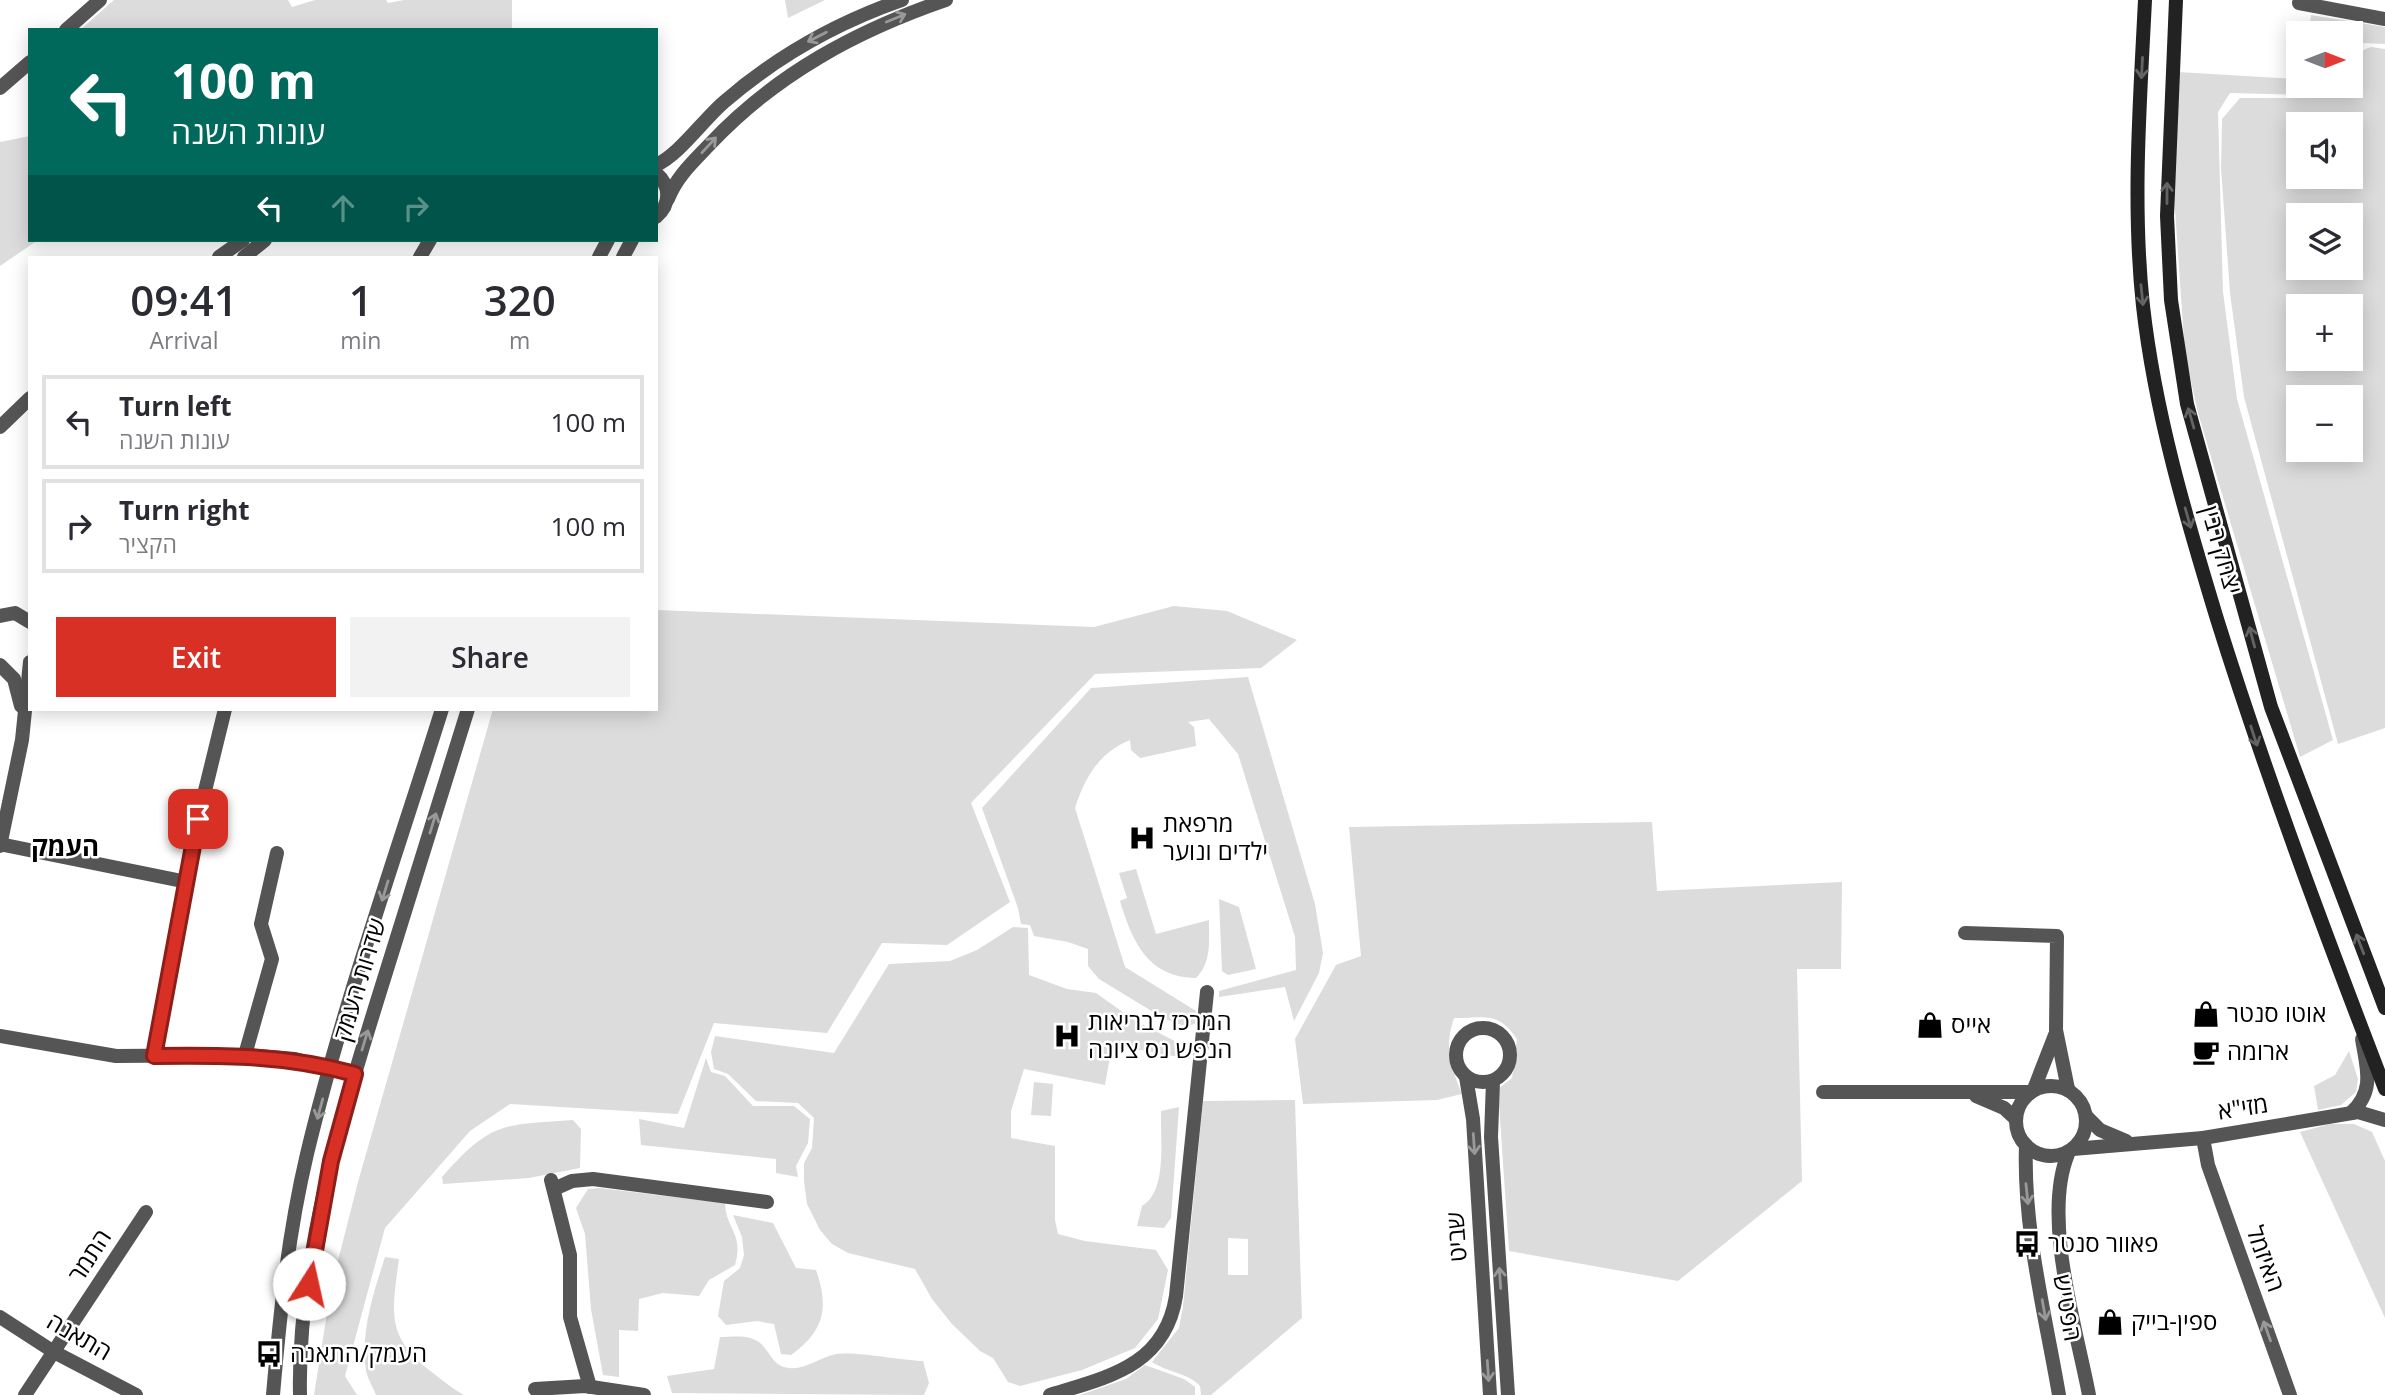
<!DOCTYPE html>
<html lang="en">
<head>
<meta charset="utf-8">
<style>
	body { margin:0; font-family:"Open Sans","Noto Sans Hebrew",sans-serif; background:#f2f2f3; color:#2b2b33; height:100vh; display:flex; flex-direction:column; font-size:26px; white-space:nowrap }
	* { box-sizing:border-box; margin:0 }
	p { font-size:23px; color:#7c7c81 }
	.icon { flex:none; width:38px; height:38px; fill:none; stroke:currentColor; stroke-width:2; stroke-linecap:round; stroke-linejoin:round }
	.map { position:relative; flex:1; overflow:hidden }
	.sheet { position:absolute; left:28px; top:256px; width:630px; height:455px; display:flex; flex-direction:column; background:#fff; border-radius:0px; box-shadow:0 4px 18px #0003 }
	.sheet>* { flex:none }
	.top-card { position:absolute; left:28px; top:28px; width:630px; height:214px; border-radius:0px; box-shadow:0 4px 18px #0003; background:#00695c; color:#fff; overflow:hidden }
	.needle { width:46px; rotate:90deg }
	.fabs { position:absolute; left:2286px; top:21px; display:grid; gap:14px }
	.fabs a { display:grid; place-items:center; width:77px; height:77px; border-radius:0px; background:#fff; box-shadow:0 4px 18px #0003; font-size:35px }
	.pin { position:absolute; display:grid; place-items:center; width:60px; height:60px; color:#fff; margin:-30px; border-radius:14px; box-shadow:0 4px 10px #0006 }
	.me { position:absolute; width:77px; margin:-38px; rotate:10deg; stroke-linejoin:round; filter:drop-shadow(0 0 5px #0008) }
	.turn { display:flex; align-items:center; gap:24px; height:147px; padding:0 28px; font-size:32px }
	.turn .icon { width:91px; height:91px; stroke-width:2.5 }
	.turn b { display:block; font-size:49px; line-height:60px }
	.lanes { display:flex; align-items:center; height:66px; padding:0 28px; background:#0003; justify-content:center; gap:35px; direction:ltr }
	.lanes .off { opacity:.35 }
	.eta { display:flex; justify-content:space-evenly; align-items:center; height:119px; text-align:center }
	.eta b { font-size:42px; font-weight:600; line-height:49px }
	.button { display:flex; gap:14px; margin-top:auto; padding:14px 28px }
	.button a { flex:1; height:80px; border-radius:0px; background:#d93025; color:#fff; font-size:28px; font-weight:600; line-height:80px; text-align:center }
	.button a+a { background:#f2f2f3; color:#2b2b33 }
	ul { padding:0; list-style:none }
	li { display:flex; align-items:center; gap:21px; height:94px; margin:0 14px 10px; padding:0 14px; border:4px solid #e1e1e2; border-radius:0px }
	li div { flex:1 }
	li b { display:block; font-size:26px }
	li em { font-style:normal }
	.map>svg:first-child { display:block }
</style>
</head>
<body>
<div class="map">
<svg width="2385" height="1395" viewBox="0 0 2385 1395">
	<rect width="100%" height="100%" fill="#fff"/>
	<g fill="#dcdcdc" fill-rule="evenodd">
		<path d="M114 0H288L292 7 315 0H386L388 3 404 0H512V30H80Z"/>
		<path d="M785 0H825L788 18Z"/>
		<path d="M2311 15 2385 27V44L2364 43 2350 50V33H2309Z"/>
		<path d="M2371 47 2385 49V728L2338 744 2244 397 2230 293 2221 168 2222 119 2240 98H2328L2342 93 2345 86H2350C2350 64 2349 54 2371 47ZM2298 124H2350V177H2298ZM2298 215H2350V268H2298ZM2298 306H2350V359H2298ZM2298 397H2350V450H2298Z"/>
		<path d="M2178 72 2298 79V86H2329L2312 95 2230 93 2218 112 2223 292 2237 399 2333 740 2300 757 2198 413 2185 354 2173 181Z"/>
		<path d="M30 136V240H38L0 266V142Z"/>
		<path d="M1174 606 1227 611 1297 640 1261 668 1095 674 971 803 1010 902 947 945 882 943 827 1033 714 1023 678 1114 510 1104 470 1131 385 1228 345 1376 357 1395H314L331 1288 358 1182 493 709H656V610L1094 627Z"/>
		<path d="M1248 677 1315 904 1323 953 1319 973 1294 1021 1285 987 1219 997V991L1296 970 1295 937 1238 754 1209 719 1188 722 1194 727 1196 746 1140 758 1131 750 1130 740C1099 753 1085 777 1075 808L1125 967 1196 1011V1023L1187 1027 1163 1018 1099 979 1088 966V949L1068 942 1034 936 1030 925 1021 924 1018 908 982 808 1091 688Z"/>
		<path d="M1652 822 1657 891 1842 882 1841 969H1797L1802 1181 1678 1281 1509 1251 1498 1089 1512 1078 1517 1039C1498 1011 1486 1018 1454 1018 1444 1049 1450 1064 1462 1094L1437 1100 1303 1104 1295 1039 1336 965 1361 956 1349 827Z"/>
		<path d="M1136 869 1156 934 1209 920C1209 940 1212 962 1196 978 1148 978 1132 941 1120 901L1127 898 1119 873Z"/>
		<path d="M1219 899 1239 907 1256 969 1228 975 1222 971Z"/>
		<path d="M1013 927 1028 928 1029 975 1067 989 1096 993 1134 1020 1192 1050 1190 1059 1112 1045 1105 1085 1024 1069 1011 1111V1138L1055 1146V1220L1058 1234 1085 1241 1156 1250 1168 1270 1158 1319 1135 1348 1082 1370 1020 1386 1008 1382 993 1358 980 1351 952 1324 932 1299 915 1269 848 1253 832 1244 820 1230 807 1204 804 1181V1163L812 1148 814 1118 798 1103 756 1101 728 1074 714 1069 711 1052 715 1036 834 1053 889 964 950 961 977 950Z"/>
		<path d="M2349 1051 2358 1079 2356 1092 2341 1105 2318 1110 2314 1086 2335 1075Z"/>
		<path d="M706 1058 711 1072 725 1076 753 1106H794L810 1119 808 1143 796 1166 798 1177 776 1173V1159L641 1145 639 1119 684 1128Z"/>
		<path d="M1034 1082 1053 1084 1051 1116 1031 1115Z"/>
		<path d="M1295 1100 1302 1318 1211 1395H1201L1200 1386C1187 1372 1168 1373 1152 1362L1179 1328 1183 1307 1203 1101ZM1228 1238 1248 1239V1275H1228Z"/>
		<path d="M1179 1107 1171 1218 1164 1228 1137 1226 1142 1206C1168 1191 1160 1138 1161 1111Z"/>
		<path d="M573 1120 581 1129 580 1168 529 1178 443 1184 442 1177C491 1122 501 1125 573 1120Z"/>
		<path d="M2330 1124H2354L2372 1132 2385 1161V1318L2300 1132Z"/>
		<path d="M599 1188 725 1203C726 1230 744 1233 735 1265L709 1280 699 1296 663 1293 639 1299 638 1331 619 1330V1377L603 1375 591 1309 585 1234 576 1208 588 1189Z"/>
		<path d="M733 1215 773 1223 796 1268 816 1270C829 1307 825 1331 791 1355L781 1354 774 1324 757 1321 726 1325 718 1316 724 1281 740 1268 744 1255 742 1237Z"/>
		<path d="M385 1257 399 1259C392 1313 385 1337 433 1373 443 1381 453 1389 464 1395H376C373 1387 367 1378 366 1370 360 1333 374 1291 385 1257Z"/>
		<path d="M720 1337C729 1337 745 1335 753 1339 770 1345 769 1366 789 1368 805 1370 820 1357 836 1354 856 1351 899 1360 923 1361L929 1383 924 1395 672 1393 667 1376 714 1369Z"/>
		<path d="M1145 1365 1184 1379 1195 1387V1395H1080L1126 1379Z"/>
	</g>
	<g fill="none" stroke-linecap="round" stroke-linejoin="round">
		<g stroke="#555" stroke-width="14">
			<path d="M2299 3 2385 19"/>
			<path d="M66 30 100 0"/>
			<path d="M0 88 30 62"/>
			<path d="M219 257 243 240"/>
			<path d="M244 257 265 240"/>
			<path d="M420 257 430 240"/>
			<path d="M0 427 30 398"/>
			<path d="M0 616 15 613 30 622"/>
			<path d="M0 665 14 679 21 706"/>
			<path d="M0 844 187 882"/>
			<path d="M0 846 22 740 30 662"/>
			<path d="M1965 933 2057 936 2056 1030 2068 1089"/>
			<circle cx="1483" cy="1055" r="27"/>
			<path d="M0 1036 116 1056 245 1055 295 1059 354 1074"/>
			<path d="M245 1055 272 959 261 924 277 853"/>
			<path d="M154 1056 192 844 225 709"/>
			<path d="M1466 1077 1473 1119 1490 1395"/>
			<path d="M1493 1081 1491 1137 1508 1395"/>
			<circle cx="2051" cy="1121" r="35"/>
			<path d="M2034 1089 2055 1035"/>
			<path d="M1823 1092H2031"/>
			<path d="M1976 1096 2004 1108 2016 1119"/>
			<path d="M2351 1113C2375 1091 2367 1069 2362 1039"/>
			<path d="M2086 1116 2100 1130 2126 1141"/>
			<path d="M2203 1138 2208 1165 2290 1395"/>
			<path d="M2026 1145C2023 1229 2045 1313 2059 1395"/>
			<path d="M2073 1149 2203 1138 2358 1112 2385 1120"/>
			<path d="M2068 1154C2042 1217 2076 1327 2089 1395"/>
			<path d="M551 1180 570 1255V1317L590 1387"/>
			<path d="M554 1189 572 1181 593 1179 767 1202"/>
			<path d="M535 1389 585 1386 644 1395"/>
			<path d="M25 1395 146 1212"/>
			<path d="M1050 1395C1108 1377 1165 1366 1176 1296L1207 992"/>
		</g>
		<g stroke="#555" stroke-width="14">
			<path d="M656 165C678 156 704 119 724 102 776 57 836 23 902 0"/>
			<path d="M656 173C671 186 671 204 656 217"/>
			<path d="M668 199C677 176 694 161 710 144 776 74 856 31 946 0"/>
			<path d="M599 257 608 240"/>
			<path d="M623 257 632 240"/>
			<path d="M0 1317 54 1352 136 1395"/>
			<path d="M273 1395C280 1314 288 1234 307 1154 343 1004 396 856 442 709"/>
			<path d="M300 1395C297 1260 343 1110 383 982 411 891 440 800 468 709"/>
		</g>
		<g stroke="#222" stroke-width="14">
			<path d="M2145 0C2140 102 2132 204 2143 306 2155 413 2186 517 2217 619 2267 779 2325 933 2385 1089"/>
			<path d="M2176 0 2167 216 2171 300 2187 404 2271 707 2385 1008"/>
		</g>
	</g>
	<defs><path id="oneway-shaft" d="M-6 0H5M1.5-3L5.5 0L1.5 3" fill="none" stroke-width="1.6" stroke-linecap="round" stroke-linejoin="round" transform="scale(1.75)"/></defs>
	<g stroke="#999">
		<use href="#oneway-shaft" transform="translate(896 18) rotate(-22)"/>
		<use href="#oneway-shaft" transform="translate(817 37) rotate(153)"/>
		<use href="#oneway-shaft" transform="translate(709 145) rotate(-47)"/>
		<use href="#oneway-shaft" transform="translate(433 823) rotate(-73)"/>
		<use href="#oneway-shaft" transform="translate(385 891) rotate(107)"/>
		<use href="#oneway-shaft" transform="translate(365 1040) rotate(-73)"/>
		<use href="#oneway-shaft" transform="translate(320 1109) rotate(105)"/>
		<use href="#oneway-shaft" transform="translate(1474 1144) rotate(86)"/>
		<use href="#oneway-shaft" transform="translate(2027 1194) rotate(84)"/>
		<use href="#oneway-shaft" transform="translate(1500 1278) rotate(-94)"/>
		<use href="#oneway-shaft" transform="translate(2044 1310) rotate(80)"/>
		<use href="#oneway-shaft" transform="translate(2267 1331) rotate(-110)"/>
		<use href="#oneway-shaft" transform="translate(1488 1371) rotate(86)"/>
	</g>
	<g stroke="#646464">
		<use href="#oneway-shaft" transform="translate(2142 68) rotate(93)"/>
		<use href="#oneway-shaft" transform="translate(2167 193) rotate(-90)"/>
		<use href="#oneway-shaft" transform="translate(2142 295) rotate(84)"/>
		<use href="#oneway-shaft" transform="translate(2191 418) rotate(-106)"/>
		<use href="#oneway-shaft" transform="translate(2188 518) rotate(74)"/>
		<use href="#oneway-shaft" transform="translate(2252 637) rotate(-105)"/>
		<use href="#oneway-shaft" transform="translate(2254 736) rotate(72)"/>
		<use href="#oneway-shaft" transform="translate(2360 944) rotate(-111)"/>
	</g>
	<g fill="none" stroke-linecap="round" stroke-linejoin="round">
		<defs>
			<path id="route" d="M198 819 154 1056C223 1055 287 1055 355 1074L331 1161 309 1284"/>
		</defs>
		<use href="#route" stroke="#8d1f18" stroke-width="18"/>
		<use href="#route" stroke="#d93025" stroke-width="12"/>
	</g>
	<defs>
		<symbol id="hospital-bare" viewBox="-9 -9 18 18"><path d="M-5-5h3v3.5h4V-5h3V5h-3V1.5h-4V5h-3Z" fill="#000" stroke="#fff" stroke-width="2.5" paint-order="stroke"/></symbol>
		<symbol id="shop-bare" viewBox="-9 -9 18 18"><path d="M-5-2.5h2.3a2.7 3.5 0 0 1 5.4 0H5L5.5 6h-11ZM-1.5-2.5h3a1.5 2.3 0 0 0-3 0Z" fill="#000" stroke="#fff" stroke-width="2.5" paint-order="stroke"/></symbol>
		<symbol id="cafe-bare" viewBox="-9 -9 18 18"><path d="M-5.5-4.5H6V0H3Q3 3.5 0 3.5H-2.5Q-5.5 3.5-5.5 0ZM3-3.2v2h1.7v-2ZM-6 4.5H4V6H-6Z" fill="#000" stroke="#fff" stroke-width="2.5" paint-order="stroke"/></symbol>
		<symbol id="bus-bare" viewBox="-9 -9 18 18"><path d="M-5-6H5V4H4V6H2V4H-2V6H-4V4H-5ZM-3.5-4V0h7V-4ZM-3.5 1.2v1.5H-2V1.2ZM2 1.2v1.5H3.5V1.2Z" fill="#000" stroke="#fff" stroke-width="2.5" paint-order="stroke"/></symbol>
	</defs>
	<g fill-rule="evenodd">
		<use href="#hospital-bare" x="1123" y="819" width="38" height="38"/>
		<use href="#shop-bare" x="2187" y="995" width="38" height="38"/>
		<use href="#shop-bare" x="1911" y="1006" width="38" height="38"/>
		<use href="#hospital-bare" x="1048" y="1017" width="38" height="38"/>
		<use href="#cafe-bare" x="2187" y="1033" width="38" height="38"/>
		<use href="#bus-bare" x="2008" y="1225" width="38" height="38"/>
		<use href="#shop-bare" x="2091" y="1303" width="38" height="38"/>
		<use href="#bus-bare" x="250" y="1335" width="38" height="38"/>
	</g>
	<g text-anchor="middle" stroke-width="5" stroke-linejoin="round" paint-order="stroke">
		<g font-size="24" fill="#000" stroke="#fff">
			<text transform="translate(2221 550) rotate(74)" y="8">יצחק רבין</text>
			<text transform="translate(360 980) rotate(-73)" y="8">שדרות העמק</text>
			<text transform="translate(2243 1108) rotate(-9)" y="8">מזי"א</text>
			<text transform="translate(1457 1237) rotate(-94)" y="8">שביט</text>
			<text transform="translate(90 1256) rotate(-57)" y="8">התמר</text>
			<text transform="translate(2265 1259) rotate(70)" y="8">האיזמל</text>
			<text transform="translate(2067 1308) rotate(80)" y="8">הפטיש</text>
			<text transform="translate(79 1337) rotate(30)" y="8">התאנה</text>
		</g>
		<g font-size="24" fill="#000" stroke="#fff" text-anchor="start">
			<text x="1163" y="832">מרפאת<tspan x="1163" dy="28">ילדים ונוער</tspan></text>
			<text x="2227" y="1022">אוטו סנטר</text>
			<text x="1088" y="1030">המרכז לבריאות<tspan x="1088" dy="28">הנפש נס ציונה</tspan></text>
			<text x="1951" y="1033">אייס</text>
			<text x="2227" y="1060">ארומה</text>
			<text x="2048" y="1252">פאוור סנטר</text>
			<text x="2131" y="1330">ספין-בייק</text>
			<text x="290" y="1362">העמק/התאנה</text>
		</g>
		<g font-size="26" font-weight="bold" fill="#000" stroke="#fff">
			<text x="65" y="856">העמק</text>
		</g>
	</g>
</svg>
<div class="fabs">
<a><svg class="needle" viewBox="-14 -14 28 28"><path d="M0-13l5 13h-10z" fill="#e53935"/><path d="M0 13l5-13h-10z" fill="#7c7c81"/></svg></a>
<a><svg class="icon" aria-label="sound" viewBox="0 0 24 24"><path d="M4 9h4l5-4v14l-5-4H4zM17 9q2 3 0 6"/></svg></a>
<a><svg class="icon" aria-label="layers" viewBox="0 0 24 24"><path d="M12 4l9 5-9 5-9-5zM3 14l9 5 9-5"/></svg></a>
<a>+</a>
<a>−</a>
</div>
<div class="pin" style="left:198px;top:819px;background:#d93025"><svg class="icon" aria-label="arrive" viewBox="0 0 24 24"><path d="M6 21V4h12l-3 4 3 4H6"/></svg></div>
<svg class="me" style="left:309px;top:1284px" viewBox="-20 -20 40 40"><circle r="19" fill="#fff"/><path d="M0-13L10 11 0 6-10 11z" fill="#d93025"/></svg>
<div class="top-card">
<div class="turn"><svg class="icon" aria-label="left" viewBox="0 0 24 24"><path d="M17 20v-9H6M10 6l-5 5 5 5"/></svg><div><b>100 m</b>עונות השנה</div></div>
<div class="lanes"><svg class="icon" aria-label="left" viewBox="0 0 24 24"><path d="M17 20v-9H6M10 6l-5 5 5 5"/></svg><svg class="icon off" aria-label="ahead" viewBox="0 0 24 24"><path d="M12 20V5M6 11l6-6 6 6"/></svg><svg class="icon off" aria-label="right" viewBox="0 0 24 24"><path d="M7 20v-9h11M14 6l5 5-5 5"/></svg></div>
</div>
<section class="sheet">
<div class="eta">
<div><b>09:41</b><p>Arrival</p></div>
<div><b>1</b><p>min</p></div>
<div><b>320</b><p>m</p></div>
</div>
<ul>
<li><svg class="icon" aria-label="left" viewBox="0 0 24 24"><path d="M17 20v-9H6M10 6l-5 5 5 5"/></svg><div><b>Turn left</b><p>עונות השנה</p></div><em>100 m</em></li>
<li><svg class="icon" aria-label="right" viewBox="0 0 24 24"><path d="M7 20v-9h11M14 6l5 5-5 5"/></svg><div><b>Turn right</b><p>הקציר</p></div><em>100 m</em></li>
</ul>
<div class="button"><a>Exit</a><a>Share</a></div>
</section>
</div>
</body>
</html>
